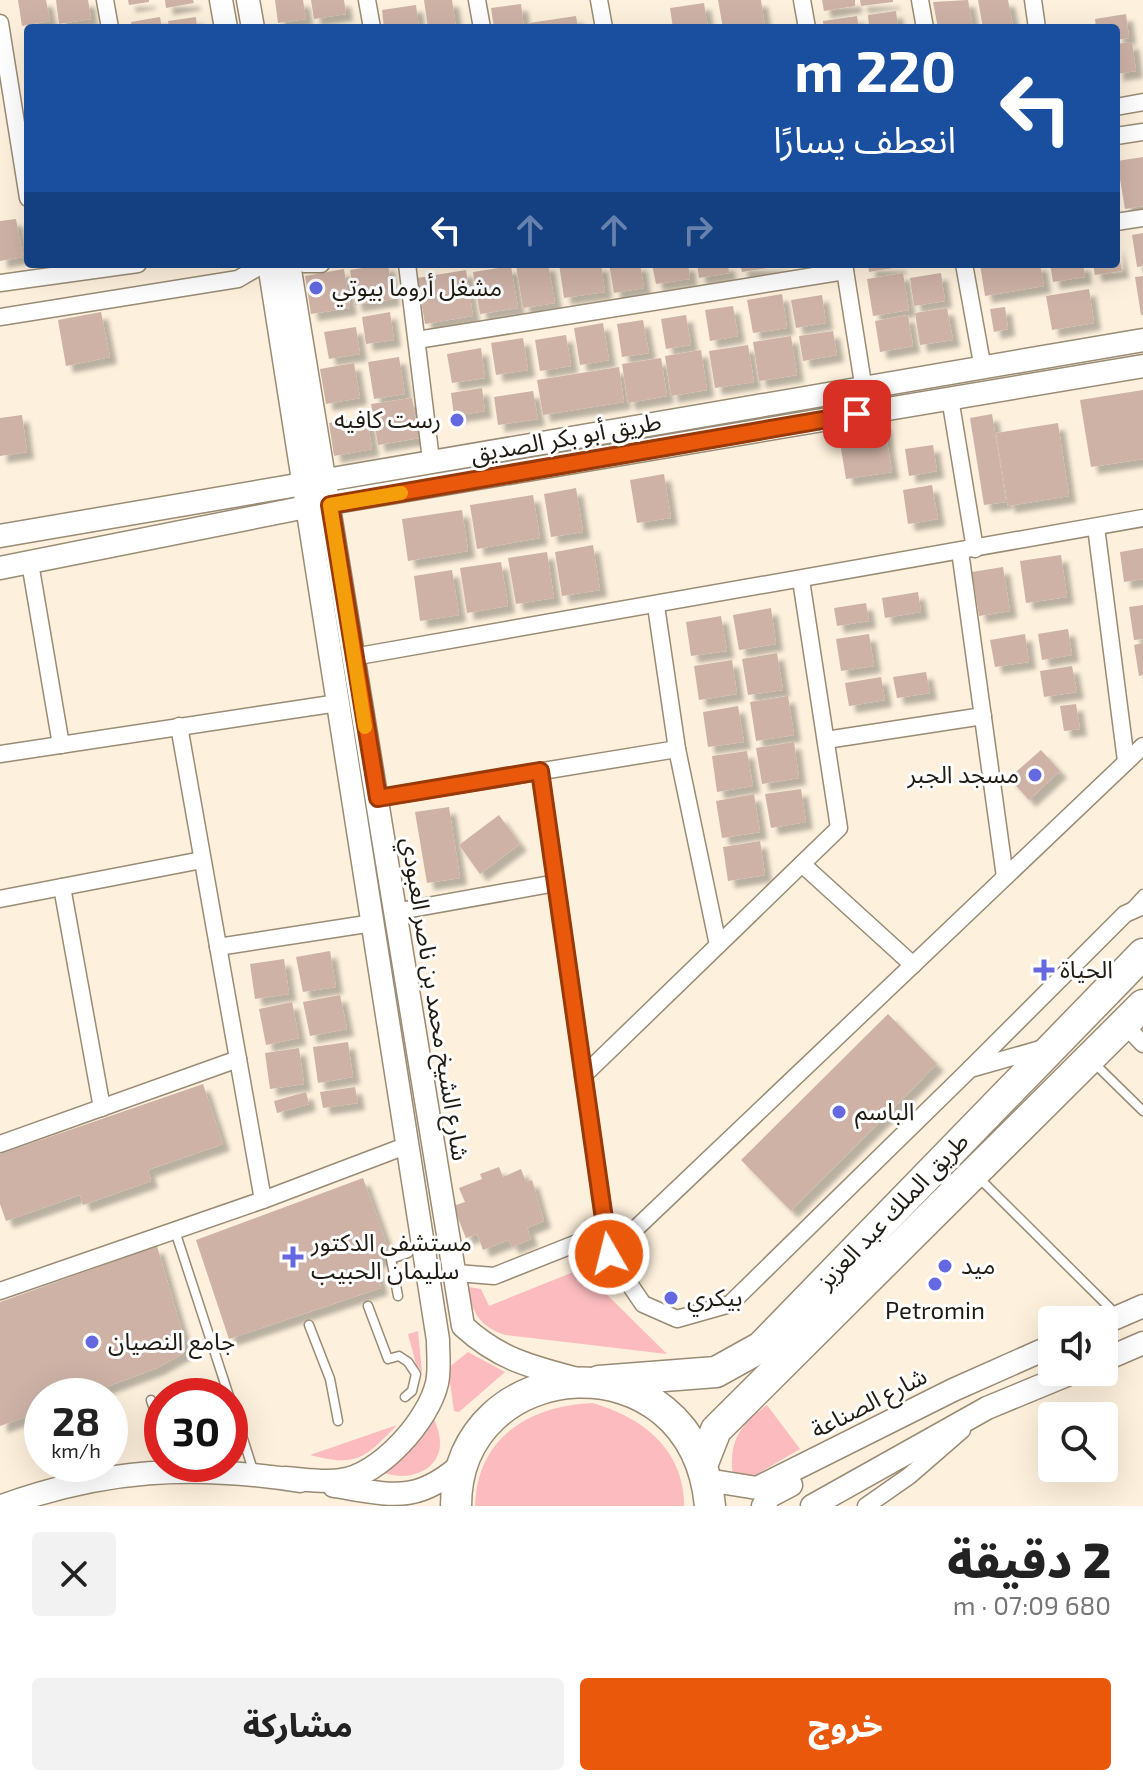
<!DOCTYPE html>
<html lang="ar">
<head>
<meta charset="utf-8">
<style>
	body { margin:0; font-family:"Exo 2","Noto Sans Arabic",sans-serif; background:#f2f2f2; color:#222; direction:rtl; height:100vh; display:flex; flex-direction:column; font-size:30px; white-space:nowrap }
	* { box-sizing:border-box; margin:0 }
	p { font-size:26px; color:#767676 }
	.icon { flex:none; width:44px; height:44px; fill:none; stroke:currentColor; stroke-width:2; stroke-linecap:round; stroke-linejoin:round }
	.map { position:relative; height:1506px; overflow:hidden; direction:ltr }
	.details { display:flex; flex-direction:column; background:#fff; flex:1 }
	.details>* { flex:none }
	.top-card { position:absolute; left:24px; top:24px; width:1096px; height:244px; border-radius:8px; box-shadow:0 8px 32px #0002; direction:rtl; background:#1a4fa0; color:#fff; overflow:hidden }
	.tools { position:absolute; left:1038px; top:1306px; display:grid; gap:16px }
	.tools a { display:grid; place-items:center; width:80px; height:80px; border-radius:8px; background:#fff; box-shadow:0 8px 32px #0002; font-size:40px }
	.speed { position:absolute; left:24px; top:1378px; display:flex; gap:16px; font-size:40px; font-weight:700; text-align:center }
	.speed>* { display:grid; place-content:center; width:104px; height:104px; border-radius:50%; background:#fff; box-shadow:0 8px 32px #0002; line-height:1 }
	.speed small { font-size:20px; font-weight:400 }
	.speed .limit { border:12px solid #d22; background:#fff; color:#111 }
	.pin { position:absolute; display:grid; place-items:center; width:68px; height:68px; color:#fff; margin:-34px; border-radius:16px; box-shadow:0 4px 12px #0006 }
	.me { position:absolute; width:88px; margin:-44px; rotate:352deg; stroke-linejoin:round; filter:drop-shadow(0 0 6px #0008) }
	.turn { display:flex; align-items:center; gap:28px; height:168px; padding:0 32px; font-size:36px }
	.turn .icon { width:104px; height:104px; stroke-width:2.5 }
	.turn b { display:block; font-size:56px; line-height:68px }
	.lanes { display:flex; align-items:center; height:76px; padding:0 32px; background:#0003; justify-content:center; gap:40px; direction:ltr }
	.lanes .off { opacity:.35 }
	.round { display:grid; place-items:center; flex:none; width:84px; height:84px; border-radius:8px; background:#f2f2f2 }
	.summary { display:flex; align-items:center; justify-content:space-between; height:136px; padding:0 32px }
	h1 { font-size:48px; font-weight:800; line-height:60px }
	.cta { display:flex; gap:16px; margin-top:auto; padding:16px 32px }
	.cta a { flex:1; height:92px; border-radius:8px; background:#ea580c; color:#fff; font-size:32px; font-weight:800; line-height:92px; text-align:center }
	.cta a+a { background:#f2f2f2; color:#222 }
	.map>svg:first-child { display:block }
</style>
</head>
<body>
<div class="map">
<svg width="1143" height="1506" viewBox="0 0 1143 1506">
	<defs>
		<filter id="shadow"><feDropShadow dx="7" dy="7" stdDeviation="2" flood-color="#0004"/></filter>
	</defs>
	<rect width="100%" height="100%" fill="#fdf0dc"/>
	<g fill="#fbbbbf">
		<path d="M581 1269 667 1354 505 1335C482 1328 470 1312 469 1287L481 1289 489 1306Z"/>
		<path d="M418 1331 422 1372 416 1364 408 1334Z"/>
		<path d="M468 1352 505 1372 459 1412 454 1411 448 1368Z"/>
		<path d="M592 1403C642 1417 684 1449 684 1506H475C477 1437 530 1406 592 1403Z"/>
		<path d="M767 1405 800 1449 747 1480 738 1478 732 1470C730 1438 742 1423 767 1405Z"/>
		<path d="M431 1410C434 1420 440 1432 440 1442 441 1473 403 1483 381 1471Z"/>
		<path d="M397 1425C364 1459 357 1467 310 1455Z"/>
	</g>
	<g fill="#ceb2a6" filter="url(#shadow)">
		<path d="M18 0H46L50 21 22 26Z"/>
		<path d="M56 0H88L91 19 59 24Z"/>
		<path d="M128 0H149V2L129 5Z"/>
		<path d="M165 0H193L194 3 166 8Z"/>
		<path d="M275 0H303L306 19 278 23Z"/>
		<path d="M311 0H344L346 14 314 19Z"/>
		<path d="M424 0H452L456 28H428Z"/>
		<path d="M718 0H761L765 27 723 28Z"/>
		<path d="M822 0H855V6L824 11Z"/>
		<path d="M860 0H893V2L861 6Z"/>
		<path d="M968 0 973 28H938L933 2Z"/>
		<path d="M978 0H1008L1013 26 983 28Z"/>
		<path d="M704 3 708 28H673L670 8Z"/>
		<path d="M521 4 524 28H494L491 8Z"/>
		<path d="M416 5 419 28H384L382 10Z"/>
		<path d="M896 11 898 28H869L868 15Z"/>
		<path d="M1126 14 1129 38 1116 40V28H1096L1095 19Z"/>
		<path d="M576 16 578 28H530L529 23Z"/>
		<path d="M857 16 859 28H824L823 21Z"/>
		<path d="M160 17 162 28H132L131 22Z"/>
		<path d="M196 17 197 28H169L168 21Z"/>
		<path d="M1132 42 1136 71 1116 74V44Z"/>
		<path d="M1143 157V206L1125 209 1117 161Z"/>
		<path d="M16 219 23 257 0 261V221Z"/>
		<path d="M1143 233V266L1137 267 1132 235Z"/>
		<path d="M1116 242 1122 271 1095 275 1093 264H1116Z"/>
		<path d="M388 264 393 299 355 305 350 270Z"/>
		<path d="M548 264 555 303 523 308 516 265Z"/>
		<path d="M559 264H601L605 292 564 298Z"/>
		<path d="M609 264H640L644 288 614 293Z"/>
		<path d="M652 264H688L690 279 656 284Z"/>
		<path d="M697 264H728L729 273 699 278Z"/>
		<path d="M740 264H781V266L742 272Z"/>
		<path d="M868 264H899L900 267 869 272Z"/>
		<path d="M980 264H1040L1044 286 985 296Z"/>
		<path d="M1050 264H1083L1085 277 1053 282Z"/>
		<path d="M511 266 518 308 480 314 473 272Z"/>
		<path d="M344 269 350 308 311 314 305 276Z"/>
		<path d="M466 270 473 316 425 324 417 278Z"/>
		<path d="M903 273 909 310 873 316 867 279Z"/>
		<path d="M941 273 945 301 914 306 910 278Z"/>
		<path d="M1143 276V315H1141L1135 277Z"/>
		<path d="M1089 289 1094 323 1052 330 1046 296Z"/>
		<path d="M782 294 787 328 753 333 747 300Z"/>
		<path d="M822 295 826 323 796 328 791 300Z"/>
		<path d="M733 306 738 336 710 341 705 310Z"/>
		<path d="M1005 307 1008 329 994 332 990 309Z"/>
		<path d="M947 308 953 340 920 345 915 313Z"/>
		<path d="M101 312 110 357 66 366 58 320Z"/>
		<path d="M390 312 394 340 366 344 362 317Z"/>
		<path d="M686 315 691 345 666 349 661 319Z"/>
		<path d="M908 315 913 346 880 352 875 321Z"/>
		<path d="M643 320 649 353 622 357 617 324Z"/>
		<path d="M603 323 609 360 580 365 574 328Z"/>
		<path d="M356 327 360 354 329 359 324 332Z"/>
		<path d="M833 331 837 355 803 361 799 336Z"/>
		<path d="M566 335 571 366 540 371 535 340Z"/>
		<path d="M791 336 797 375 759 381 753 342Z"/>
		<path d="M523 338 528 370 496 375 491 343Z"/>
		<path d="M748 345 754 382 715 388 709 351Z"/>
		<path d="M481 348 485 378 452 383 447 354Z"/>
		<path d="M701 350 707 390 671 396 665 356Z"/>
		<path d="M399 357 405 394 374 399 368 362Z"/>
		<path d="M661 358 667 396 628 403 622 364Z"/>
		<path d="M354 363 360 398 326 404 320 369Z"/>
		<path d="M619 367 624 402 543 415 537 380Z"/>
		<path d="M482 388 485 411 454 416 451 393Z"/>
		<path d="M1143 390V459L1091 467 1080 400Z"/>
		<path d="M533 391 538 419 498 425 494 397Z"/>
		<path d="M412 398 419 438 378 445 371 404Z"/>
		<path d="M992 414 1006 502 984 505 970 418Z"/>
		<path d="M22 415 27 452 0 456V418Z"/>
		<path d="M367 416 372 449 334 456 329 423Z"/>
		<path d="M884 423 892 472 846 479 838 430Z"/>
		<path d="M1058 423 1069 496 1008 506 996 433Z"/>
		<path d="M933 445 937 471 909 476 905 449Z"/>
		<path d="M664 474 671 518 637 523 630 480Z"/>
		<path d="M932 485 938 519 908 524 903 490Z"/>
		<path d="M576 488 583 532 551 537 544 494Z"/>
		<path d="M533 495 540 538 477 549 470 505Z"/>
		<path d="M462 510 468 551 408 561 402 519Z"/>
		<path d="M593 545 600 590 562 596 555 552Z"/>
		<path d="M1143 548V579L1124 582 1120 552Z"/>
		<path d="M547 552 554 598 516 604 508 558Z"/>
		<path d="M1061 555 1067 597 1026 603 1020 561Z"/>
		<path d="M501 562 508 606 467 613 460 568Z"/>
		<path d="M1003 567 1010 611 979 616 972 572Z"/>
		<path d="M452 570 459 615 420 621 414 576Z"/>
		<path d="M918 592 921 612 885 618 882 598Z"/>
		<path d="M866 603 869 621 837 626 834 608Z"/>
		<path d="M1143 605V639L1134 640 1129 607Z"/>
		<path d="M771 608 776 644 739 650 733 615Z"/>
		<path d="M721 616 727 651 691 656 686 622Z"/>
		<path d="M1068 629 1072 655 1042 660 1038 634Z"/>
		<path d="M869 634 874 666 841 671 836 639Z"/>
		<path d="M1025 634 1029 662 995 667 990 640Z"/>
		<path d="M1143 643V675L1139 676 1134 645Z"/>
		<path d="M777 653 783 690 748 695 742 659Z"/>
		<path d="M732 660 737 694 699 700 694 666Z"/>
		<path d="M1072 666 1077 692 1044 697 1040 671Z"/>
		<path d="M926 672 930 693 897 698 893 677Z"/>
		<path d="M881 677 885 700 849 706 845 683Z"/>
		<path d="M788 696 794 735 756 741 750 702Z"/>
		<path d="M1076 704 1080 729 1064 731 1060 706Z"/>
		<path d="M738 706 744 742 708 747 703 712Z"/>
		<path d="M794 742 799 778 762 784 756 748Z"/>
		<path d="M1041 750 1060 771 1029 800 1009 778Z"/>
		<path d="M747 751 753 786 717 792 712 756Z"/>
		<path d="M801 789 806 822 771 828 765 794Z"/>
		<path d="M754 794 760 832 722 838 716 801Z"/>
		<path d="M449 807 460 878 427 883 415 812Z"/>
		<path d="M499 815 520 844 480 874 459 845Z"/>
		<path d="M760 841 765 875 728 881 723 847Z"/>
		<path d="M330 951 336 987 303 992 296 957Z"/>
		<path d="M284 959 289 994 255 999 250 964Z"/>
		<path d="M340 995 347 1029 310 1036 303 1002Z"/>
		<path d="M292 1002 299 1038 266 1045 259 1009Z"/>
		<path d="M888 1014 937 1064 791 1211 741 1160Z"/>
		<path d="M348 1042 353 1077 318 1083 313 1047Z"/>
		<path d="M299 1048 304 1084 270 1089 265 1053Z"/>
		<path d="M203 1084 223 1144 148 1170 151 1181 83 1205 80 1195 6 1221 0 1204V1154Z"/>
		<path d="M355 1087 358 1103 323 1108 320 1092Z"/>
		<path d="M306 1092 309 1104 277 1113 274 1101Z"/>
		<path d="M499 1167 503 1177 521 1169 526 1182 532 1180 544 1221 527 1228 531 1239 512 1247 509 1240 483 1250 477 1234 466 1238 453 1206 465 1202 459 1188 482 1179 480 1174Z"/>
		<path d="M363 1178 390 1253 375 1262 381 1288 229 1339 196 1240Z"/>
		<path d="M157 1246 182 1331 184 1353 157 1368 82 1396H42V1411L0 1426V1302Z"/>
	</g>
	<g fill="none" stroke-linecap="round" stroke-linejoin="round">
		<defs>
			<g id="lane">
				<path d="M1131 907 1143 894"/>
				<path d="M1093 1062 1143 1111"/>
				<path d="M977 1176 1118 1316"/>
				<path d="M175 1231 229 1396"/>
				<path d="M398 1296 391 1259 408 1253"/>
				<path d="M368 1306 388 1359 399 1356 408 1362 416 1374 412 1391 405 1397"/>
				<path d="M309 1325 330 1379 338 1421"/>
				<path d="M230 1398 254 1473"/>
				<path d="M151 1400 162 1435"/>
			</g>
			<g id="street">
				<path d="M105 0 110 28"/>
				<path d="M367 0 372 28"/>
				<path d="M477 0 482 28"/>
				<path d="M599 0 604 28"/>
				<path d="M802 0 807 28"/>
				<path d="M920 0 925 28"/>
				<path d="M1033 0 1037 28"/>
				<path d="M0 23 28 198"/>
				<path d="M1116 107 1143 102"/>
				<path d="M1116 136 1143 132"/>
				<path d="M1116 222 1143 218"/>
				<path d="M304 264H321"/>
				<path d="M407 264 431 460"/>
				<path d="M844 264 864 390"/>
				<path d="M964 264 983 369"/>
				<path d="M0 283 138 264"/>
				<path d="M0 317 238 279 264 264"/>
				<path d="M417 340 845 271"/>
				<path d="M950 398 975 549"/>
				<path d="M1096 527 1126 761"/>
				<path d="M960 551 1005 877"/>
				<path d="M30 563 61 745"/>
				<path d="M656 606 677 749 718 945"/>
				<path d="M353 657 1143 518"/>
				<path d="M179 726 263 1200"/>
				<path d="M826 740 983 716"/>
				<path d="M0 754 338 703"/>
				<path d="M540 771 609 1254"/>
				<path d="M378 798 677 749"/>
				<path d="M802 864 913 965"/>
				<path d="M62 887 102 1108"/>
				<path d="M0 899 202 860"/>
				<path d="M394 912 556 883"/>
				<path d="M218 947 373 923"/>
				<path d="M1124 1024 1143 1044"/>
				<path d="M1044 1048 970 1069 730 1304 677 1319 643 1304 609 1254 1143 746"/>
				<path d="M971 1068 1125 914 1143 906"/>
				<path d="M583 1076 839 828 801 580"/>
				<path d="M0 1144 238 1059"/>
				<path d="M450 1261 457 1273 494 1276 605 1232"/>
				<path d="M0 1291 263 1200 408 1145"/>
				<path d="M866 1506 909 1476 962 1430"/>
			</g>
			<g id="secondary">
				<path d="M221 0 226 28"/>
				<path d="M248 0 253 28"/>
				<path d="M269 264 438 1340C438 1354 440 1370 437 1383 429 1420 379 1476 341 1480 323 1483 303 1479 285 1478"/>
				<path d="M289 264 463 1326C500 1360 532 1367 581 1380"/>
				<path d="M0 536 1143 340"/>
				<path d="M0 568 306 507 1143 366"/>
				<path d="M1104 1323 1143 1306"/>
				<path d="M1104 1360 1143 1343"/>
				<path d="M707 1480 757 1488 953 1390 1052 1346"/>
				<path d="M334 1486C392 1495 418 1505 465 1461"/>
				<path d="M2 1506C104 1469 192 1464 300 1481"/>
				<path d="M763 1506 770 1496 791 1485"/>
				<path d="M812 1506 987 1408 1074 1372"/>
			</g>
			<g id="highway">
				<path d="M599 1381 716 1372 761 1347 1143 954"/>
				<path d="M703 1463 716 1430 1143 1005"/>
				<path d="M456 1506C456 1351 694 1332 710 1506"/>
			</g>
		</defs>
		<use href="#lane" stroke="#998b74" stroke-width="11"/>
		<use href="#street" stroke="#998b74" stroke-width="19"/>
		<use href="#secondary" stroke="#998b74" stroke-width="25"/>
		<use href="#highway" stroke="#998b74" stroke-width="33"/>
		<use href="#lane" stroke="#fff" stroke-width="8"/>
		<use href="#street" stroke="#fff" stroke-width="16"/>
		<use href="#secondary" stroke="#fff" stroke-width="22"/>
		<use href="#highway" stroke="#fff" stroke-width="30"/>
	</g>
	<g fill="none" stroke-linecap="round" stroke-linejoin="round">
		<defs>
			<path id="route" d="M609 1254 540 771 378 798 330 505 857 414"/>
		</defs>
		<use href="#route" stroke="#983908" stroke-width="20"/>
		<use href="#route" stroke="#ea580c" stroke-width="14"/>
		<path stroke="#f59e0b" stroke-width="14" d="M365 727 330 505 401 493"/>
	</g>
	<g fill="#6469e2" stroke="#fff" stroke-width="3">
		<circle cx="316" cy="288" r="8"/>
		<circle cx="457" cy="420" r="8"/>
		<circle cx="1035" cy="775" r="8"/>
		<path d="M1040 958h8v8h8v8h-8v8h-8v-8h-8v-8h8z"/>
		<circle cx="839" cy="1112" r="8"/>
		<path d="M289 1245h8v8h8v8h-8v8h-8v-8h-8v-8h8z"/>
		<circle cx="945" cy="1266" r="8"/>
		<circle cx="935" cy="1284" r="8"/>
		<circle cx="671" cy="1298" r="8"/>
		<circle cx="92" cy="1342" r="8"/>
	</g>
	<g text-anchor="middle" stroke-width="6" stroke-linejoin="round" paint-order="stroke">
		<g font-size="24" fill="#211c13" stroke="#fff" text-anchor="start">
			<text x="332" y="296">مشغل أروما بيوتي</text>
			<text x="441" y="428" text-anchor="end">رست كافيه</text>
			<text x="1019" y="783" text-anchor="end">مسجد الجبر</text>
			<text x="1060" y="978">الحياة</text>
			<text x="855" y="1120">الباسم</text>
			<text x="311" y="1251">مستشفى الدكتور<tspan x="311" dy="28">سليمان الحبيب</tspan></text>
			<text x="961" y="1274">ميد</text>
			<text x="687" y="1306">بيكري</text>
			<text x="935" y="1319" text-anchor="middle">Petromin</text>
			<text x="108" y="1350">جامع النصيان</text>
		</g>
		<g font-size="24" fill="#211c13" stroke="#fff">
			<text transform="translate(566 438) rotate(-10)" y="8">طريق أبو بكر الصديق</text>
			<text transform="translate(435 999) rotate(81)" y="8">شارع الشيخ محمد بن ناصر العبودي</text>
			<text transform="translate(893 1211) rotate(-46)" y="8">طريق الملك عبد العزيز</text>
			<text transform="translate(869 1403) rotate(-27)" y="8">شارع الصناعة</text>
		</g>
	</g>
</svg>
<div class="tools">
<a><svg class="icon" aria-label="sound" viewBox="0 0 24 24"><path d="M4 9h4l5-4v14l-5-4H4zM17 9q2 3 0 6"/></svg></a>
<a><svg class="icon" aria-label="search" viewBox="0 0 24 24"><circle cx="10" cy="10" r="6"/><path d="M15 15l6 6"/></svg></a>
</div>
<div class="speed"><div>28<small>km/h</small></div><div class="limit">30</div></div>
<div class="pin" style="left:857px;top:414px;background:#d93025"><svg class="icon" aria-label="arrive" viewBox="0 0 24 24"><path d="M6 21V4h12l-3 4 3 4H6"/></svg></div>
<svg class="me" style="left:609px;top:1254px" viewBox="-20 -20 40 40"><circle r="17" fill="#ea580c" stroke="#fff" stroke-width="3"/><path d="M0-11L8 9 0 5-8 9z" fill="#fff"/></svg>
<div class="top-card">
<div class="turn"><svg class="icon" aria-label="left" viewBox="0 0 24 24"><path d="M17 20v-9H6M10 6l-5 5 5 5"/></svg><div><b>220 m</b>انعطف يسارًا</div></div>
<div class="lanes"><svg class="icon" aria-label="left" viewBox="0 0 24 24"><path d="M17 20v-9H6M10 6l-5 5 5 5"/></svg><svg class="icon off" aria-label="ahead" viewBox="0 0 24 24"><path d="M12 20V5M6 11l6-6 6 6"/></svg><svg class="icon off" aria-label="ahead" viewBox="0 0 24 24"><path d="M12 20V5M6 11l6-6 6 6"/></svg><svg class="icon off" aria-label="right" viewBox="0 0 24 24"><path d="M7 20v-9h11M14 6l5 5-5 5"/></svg></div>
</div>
</div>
<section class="details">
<div class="summary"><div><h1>2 دقيقة</h1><p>680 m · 07:09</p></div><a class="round"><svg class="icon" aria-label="close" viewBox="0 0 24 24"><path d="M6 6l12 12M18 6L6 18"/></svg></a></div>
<div class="cta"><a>خروج</a><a>مشاركة</a></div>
</section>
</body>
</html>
